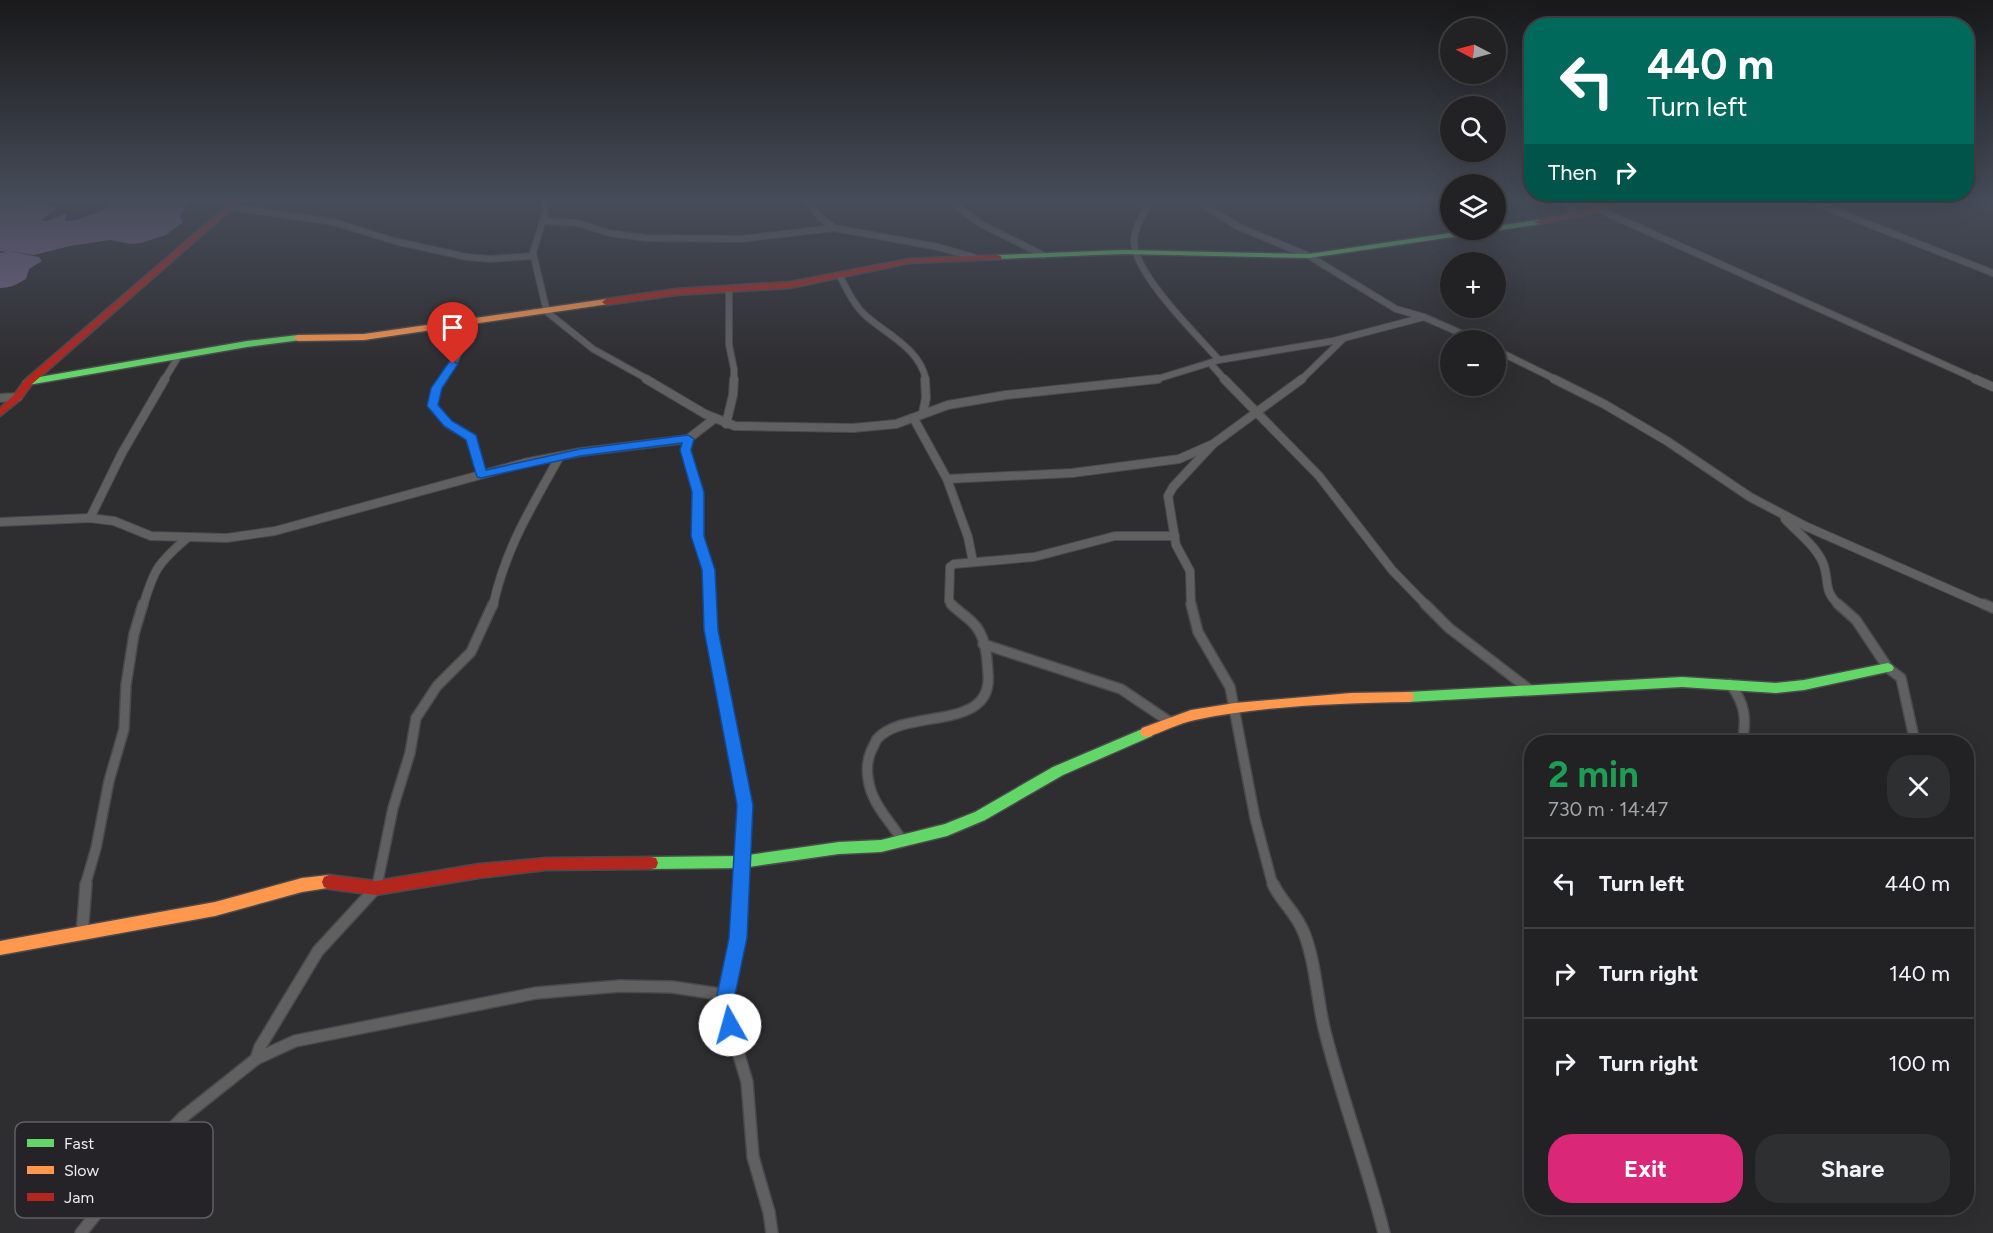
<!DOCTYPE html>
<html lang="en">
<head>
<meta charset="utf-8">
<style>
	body { margin:0; font-family:Figtree,sans-serif; background:#2e2f31; color:#f1f3f6; height:100vh; display:flex; flex-direction:column; font-size:22px; white-space:nowrap }
	* { box-sizing:border-box; margin:0 }
	p { font-size:20px; color:#a2a4a6 }
	.icon { flex:none; width:33px; height:33px; fill:none; stroke:currentColor; stroke-width:2; stroke-linecap:round; stroke-linejoin:round }
	.map { position:relative; flex:1; overflow:hidden }
	.panel { position:absolute; left:1524px; top:735px; width:450px; height:480px; display:flex; flex-direction:column; background:#222224; border-radius:24px; box-shadow:0 6px 24px #0002,0 0 0 2px #3f3f41 }
	.panel>* { flex:none }
	.hud { position:absolute; left:1524px; top:18px; width:450px; height:183px; border-radius:24px; box-shadow:0 6px 24px #0002,0 0 0 2px #3f3f41; background:#00695c; color:#fff; overflow:hidden }
	.needle { width:39px; rotate:276deg }
	.buttons { position:absolute; left:1440px; top:18px; display:grid; gap:12px }
	.buttons a { display:grid; place-items:center; width:66px; height:66px; border-radius:50%; background:#222224; box-shadow:0 6px 24px #0002,0 0 0 2px #3f3f41; font-size:30px }
	.pin { position:absolute; display:grid; place-items:center; width:51px; height:51px; color:#fff; margin:-62px -26px; border-radius:50% 50% 50% 0; rotate:-45deg; box-shadow:0 0 6px #0007 }
	.pin .icon { rotate:45deg }
	.me { position:absolute; width:66px; margin:-33px; rotate:353deg; stroke-linejoin:round; filter:drop-shadow(0 0 4px #0008) }
	.turn { display:flex; align-items:center; gap:21px; height:126px; padding:0 24px; font-size:27px }
	.turn .icon { width:78px; height:78px; stroke-width:2.5 }
	.turn b { display:block; font-size:42px; line-height:51px }
	.then { display:flex; align-items:center; height:57px; padding:0 24px; background:#0003; gap:12px; font-size:22px }
	.round { display:grid; place-items:center; flex:none; width:63px; height:63px; border-radius:24px; background:#2e2f31 }
	.overview { display:flex; align-items:center; justify-content:space-between; height:102px; padding:0 24px }
	h1 { font-size:36px; font-weight:700; line-height:45px; color:#1e9e55 }
	.button { display:flex; gap:12px; margin-top:auto; padding:12px 24px }
	.button a { flex:1; height:69px; border-radius:24px; background:#db2777; color:#fff; font-size:24px; font-weight:700; line-height:69px; text-align:center }
	.button a+a { background:#2e2f31; color:#f1f3f6 }
	ul { padding:0; list-style:none }
	li { display:flex; align-items:center; gap:18px; height:90px; padding:0 24px; border-top:2px solid #3f3f41 }
	li div { flex:1 }
	li b { display:block; font-size:22px }
	li em { font-style:normal }
	.map>svg:first-child { display:block }
</style>
</head>
<body>
<div class="map">
<svg width="1993" height="1233" viewBox="0 0 1993 1233">
	<rect width="100%" height="100%" fill="#2e2d30"/>
	<path fill="#746386" d="M0 199H16V201L44 204 57 208 41 220 48 221 64 214H67L65 221 76 220 101 211 117 199H190L180 216 183 222 166 235 141 243 130 244 110 240 70 246 34 255 9 251 39 257 42 261 29 269 26 279C17 284 11 288 0 288V253L6 252 0 251Z"/>
	<g fill="none" stroke-linecap="round" stroke-linejoin="round">
		<defs>
			<g id="street-far3">
				<path d="M546 199 545 213 533 253 547 312 593 349 649 380"/>
				<path d="M805 199 821 218 834 228 938 247 973 257"/>
				<path d="M948 199 979 223 1043 255"/>
				<path d="M1151 199C1145 212 1134 227 1134 242 1135 275 1197 335 1219 360"/>
				<path d="M1194 199 1239 227 1309 256 1396 309 1424 317 1476 340"/>
				<path d="M1441 199 1450 205"/>
				<path d="M1560 199 1579 214"/>
				<path d="M1805 199 1993 273"/>
				<path d="M230 207 334 222 394 241 467 257 490 259 533 256"/>
				<path d="M1598 209 1978 380"/>
				<path d="M543 221 578 223 609 233 645 238 741 239 834 228"/>
				<path d="M840 276C847 290 854 305 866 316 888 335 920 349 926 380"/>
				<path d="M729 290V345L734 369V380"/>
				<path d="M1496 350 1557 380"/>
				<path d="M1210 363 1225 380"/>
				<path d="M164 380 178 357"/>
				<path d="M442 380 453 365 473 321"/>
				<path d="M1144 380 1157 379 1219 360 1333 341 1424 317"/>
				<path d="M1301 380 1343 339"/>
			</g>
			<g id="street-far2">
				<path d="M443 379 437 388 433 406 448 424 472 438 481 474"/>
				<path d="M646 379 705 414 735 426 853 428 896 424 948 405 1006 395 1158 379"/>
				<path d="M1224 379 1319 476 1392 570 1427 606"/>
				<path d="M1554 379 1604 404 1667 441 1750 497 1805 526 1987 606"/>
				<path d="M1975 379 1993 387"/>
				<path d="M0 398 18 397"/>
				<path d="M923 413 926 398 925 379"/>
				<path d="M914 419 947 479 1072 473 1179 459 1213 444 1302 379"/>
				<path d="M726 424 733 395 734 379"/>
				<path d="M947 479 968 537 973 562"/>
				<path d="M90 518 122 453 165 379"/>
				<path d="M1785 519C1797 532 1816 546 1823 563 1830 581 1822 590 1840 606"/>
				<path d="M0 522 90 518 114 521 151 536 227 538 275 531 524 463 581 452 688 439"/>
				<path d="M143 606C154 570 157 564 186 539"/>
				<path d="M493 606C505 549 532 506 560 456"/>
				<path d="M710 606 709 570 698 536V492L686 450 688 439 714 419"/>
				<path d="M953 606 949 601 950 567 954 564 1034 557 1115 536H1175"/>
				<path d="M1191 606 1190 571 1176 545 1168 496 1173 487 1213 444"/>
			</g>
			<g id="street-far1">
				<path d="M710 604 711 630 745 805 741 886"/>
				<path d="M1191 604 1198 632 1230 687 1255 818 1273 886"/>
				<path d="M1425 604 1449 628 1530 690"/>
				<path d="M1838 604 1856 620 1888 668 1901 678 1915 742"/>
				<path d="M1984 604 1993 608"/>
				<path d="M983 644 1121 689 1170 722"/>
				<path d="M1730 684C1745 703 1747 719 1742 742"/>
				<path d="M903 842C894 826 880 813 873 796 867 782 865 765 871 751 873 748 875 742 877 739 905 707 994 733 988 673 987 656 986 635 972 622 966 616 958 611 951 604"/>
				<path d="M85 886 96 848 109 781 124 729 126 685 134 634 143 604"/>
				<path d="M377 886 393 808 410 753 416 718 437 686 471 652 493 604"/>
			</g>
			<g id="street">
				<path d="M741 884 738 937 726 995 730 1025 747 1082 753 1157 769 1212 772 1233"/>
				<path d="M1273 884C1282 903 1296 912 1304 933 1316 963 1317 1001 1325 1032 1342 1099 1367 1165 1384 1233"/>
				<path d="M82 934 86 884"/>
				<path d="M256 1059 260 1047 318 951 376 888 377 884"/>
				<path d="M81 1233 125 1178 183 1117 256 1059 295 1041 536 993 620 986 672 987 726 995"/>
			</g>
			<g id="fast">
				<path d="M1538 220 1542 222 1541 224 1309 258 1123 254 998 259 994 257 998 255 1123 250 1309 254 1471 230H1496V226Z"/>
				<path d="M298 335 301 336V340L247 347 28 385 23 382 28 379 247 341Z"/>
				<path d="M1888 663 1892 665 1894 668 1892 671 1804 690 1776 693 1682 687 1408 702 1403 701 1402 697 1403 693 1408 692 1682 677 1776 683 1804 680Z"/>
				<path d="M1147 727 1152 728 1154 732 1152 736 1063 775 985 820 947 836 881 852 839 854 742 868 651 869 646 868 644 863 646 858 651 857 742 856 839 842 881 840 945 824 975 812 1053 767Z"/>
			</g>
			<g id="slow">
				<path d="M606 299 610 302 609 304 364 340 298 341 293 338 298 335 364 334Z"/>
				<path d="M1408 692 1413 693 1414 697 1413 701 1408 702C1340 703 1262 706 1195 720 1179 723 1163 732 1147 737L1142 736 1140 732 1142 728 1191 710 1235 703 1351 693Z"/>
				<path d="M329 875 334 877 336 882 334 887 302 892 215 916 0 955V941L215 902 302 878Z"/>
			</g>
			<g id="jam">
				<path d="M235 199H243L32 384 21 399 0 416V408L14 395 25 380Z"/>
				<path d="M1615 199H1624L1601 211 1538 224 1534 222 1596 207Z"/>
				<path d="M998 255 1002 257 1001 259 909 263 790 288 676 295 606 305 602 302 606 299 676 289 790 282 909 259Z"/>
				<path d="M651 857 656 858 658 863 656 868 651 869 546 870 479 878 376 895 329 889 324 887 322 882 324 877 329 875 376 881 479 864 546 858Z"/>
			</g>
		</defs>
		<use href="#street-far3" stroke="#4a494c" stroke-width="8"/>
		<use href="#street-far2" stroke="#4a494c" stroke-width="10"/>
		<use href="#street-far1" stroke="#4a494c" stroke-width="12"/>
		<use href="#street" stroke="#4a494c" stroke-width="14"/>
		<use href="#fast" stroke="#4a494c" stroke-width="3"/>
		<use href="#slow" stroke="#4a494c" stroke-width="3"/>
		<use href="#jam" stroke="#4a494c" stroke-width="3"/>
		<use href="#street-far3" stroke="#616061" stroke-width="6"/>
		<use href="#street-far2" stroke="#616061" stroke-width="8"/>
		<use href="#street-far1" stroke="#616061" stroke-width="9"/>
		<use href="#street" stroke="#616061" stroke-width="11"/>
		<use href="#fast" fill="#63d668" fill-rule="evenodd"/>
		<use href="#slow" fill="#ff974d" fill-rule="evenodd"/>
		<use href="#jam" fill="#b3261e" fill-rule="evenodd"/>
	</g>
	<linearGradient id="sky" x2="0" y2="1"><stop stop-color="#19191a"/><stop offset="0.54" stop-color="#464c59"/><stop offset="1" stop-color="#464c59" stop-opacity="0"/></linearGradient>
	<rect width="1993" height="371" fill="url(#sky)"/>
	<path fill="#1a73e8" stroke="#114b97" stroke-width="1.5" d="M453 361 458 364 442 388 438 405 452 421 476 435 486 470 580 449 688 435 694 439 691 450 704 492V536L715 570 718 630 753 805 747 938 735 995 739 1025 736 1032 730 1034 723 1032 717 995 729 938 737 805 704 630 702 570 691 536 692 492 680 450 682 443 580 456 481 478 477 477 466 440 444 426 427 406 431 388 449 362Z"/>
	<rect x="15" y="1122" width="198" height="96" rx="9" fill="#252327" stroke="#615f63" stroke-width="1.5"/>
	<rect x="27" y="1139" width="27" height="8" fill="#63d668"/>
	<rect x="27" y="1166" width="27" height="8" fill="#ff974d"/>
	<rect x="27" y="1193" width="27" height="8" fill="#b3261e"/>
	<g font-size="16" fill="#ecebee">
		<text x="64" y="1149">Fast</text>
		<text x="64" y="1176">Slow</text>
		<text x="64" y="1203">Jam</text>
	</g>
</svg>
<div class="buttons">
<a><svg class="needle" viewBox="-14 -14 28 28"><path d="M0-13l5 13h-10z" fill="#e53935"/><path d="M0 13l5-13h-10z" fill="#a2a4a6"/></svg></a>
<a><svg class="icon" aria-label="search" viewBox="0 0 24 24"><circle cx="10" cy="10" r="6"/><path d="M15 15l6 6"/></svg></a>
<a><svg class="icon" aria-label="layers" viewBox="0 0 24 24"><path d="M12 4l9 5-9 5-9-5zM3 14l9 5 9-5"/></svg></a>
<a>+</a>
<a>−</a>
</div>
<div class="pin" style="left:453px;top:364px;background:#d93025"><svg class="icon" aria-label="arrive" viewBox="0 0 24 24"><path d="M6 21V4h12l-3 4 3 4H6"/></svg></div>
<svg class="me" style="left:730px;top:1025px" viewBox="-20 -20 40 40"><circle r="19" fill="#fff"/><path d="M0-13L10 11 0 6-10 11z" fill="#1a73e8"/></svg>
<div class="hud">
<div class="turn"><svg class="icon" aria-label="left" viewBox="0 0 24 24"><path d="M17 20v-9H6M10 6l-5 5 5 5"/></svg><div><b>440 m</b>Turn left</div></div>
<div class="then">Then<svg class="icon" aria-label="right" viewBox="0 0 24 24"><path d="M7 20v-9h11M14 6l5 5-5 5"/></svg></div>
</div>
<section class="panel">
<div class="overview"><div><h1>2 min</h1><p>730 m · 14:47</p></div><a class="round"><svg class="icon" aria-label="close" viewBox="0 0 24 24"><path d="M6 6l12 12M18 6L6 18"/></svg></a></div>
<ul>
<li><svg class="icon" aria-label="left" viewBox="0 0 24 24"><path d="M17 20v-9H6M10 6l-5 5 5 5"/></svg><div><b>Turn left</b></div><em>440 m</em></li>
<li><svg class="icon" aria-label="right" viewBox="0 0 24 24"><path d="M7 20v-9h11M14 6l5 5-5 5"/></svg><div><b>Turn right</b></div><em>140 m</em></li>
<li><svg class="icon" aria-label="right" viewBox="0 0 24 24"><path d="M7 20v-9h11M14 6l5 5-5 5"/></svg><div><b>Turn right</b></div><em>100 m</em></li>
</ul>
<div class="button"><a>Exit</a><a>Share</a></div>
</section>
</div>
</body>
</html>
